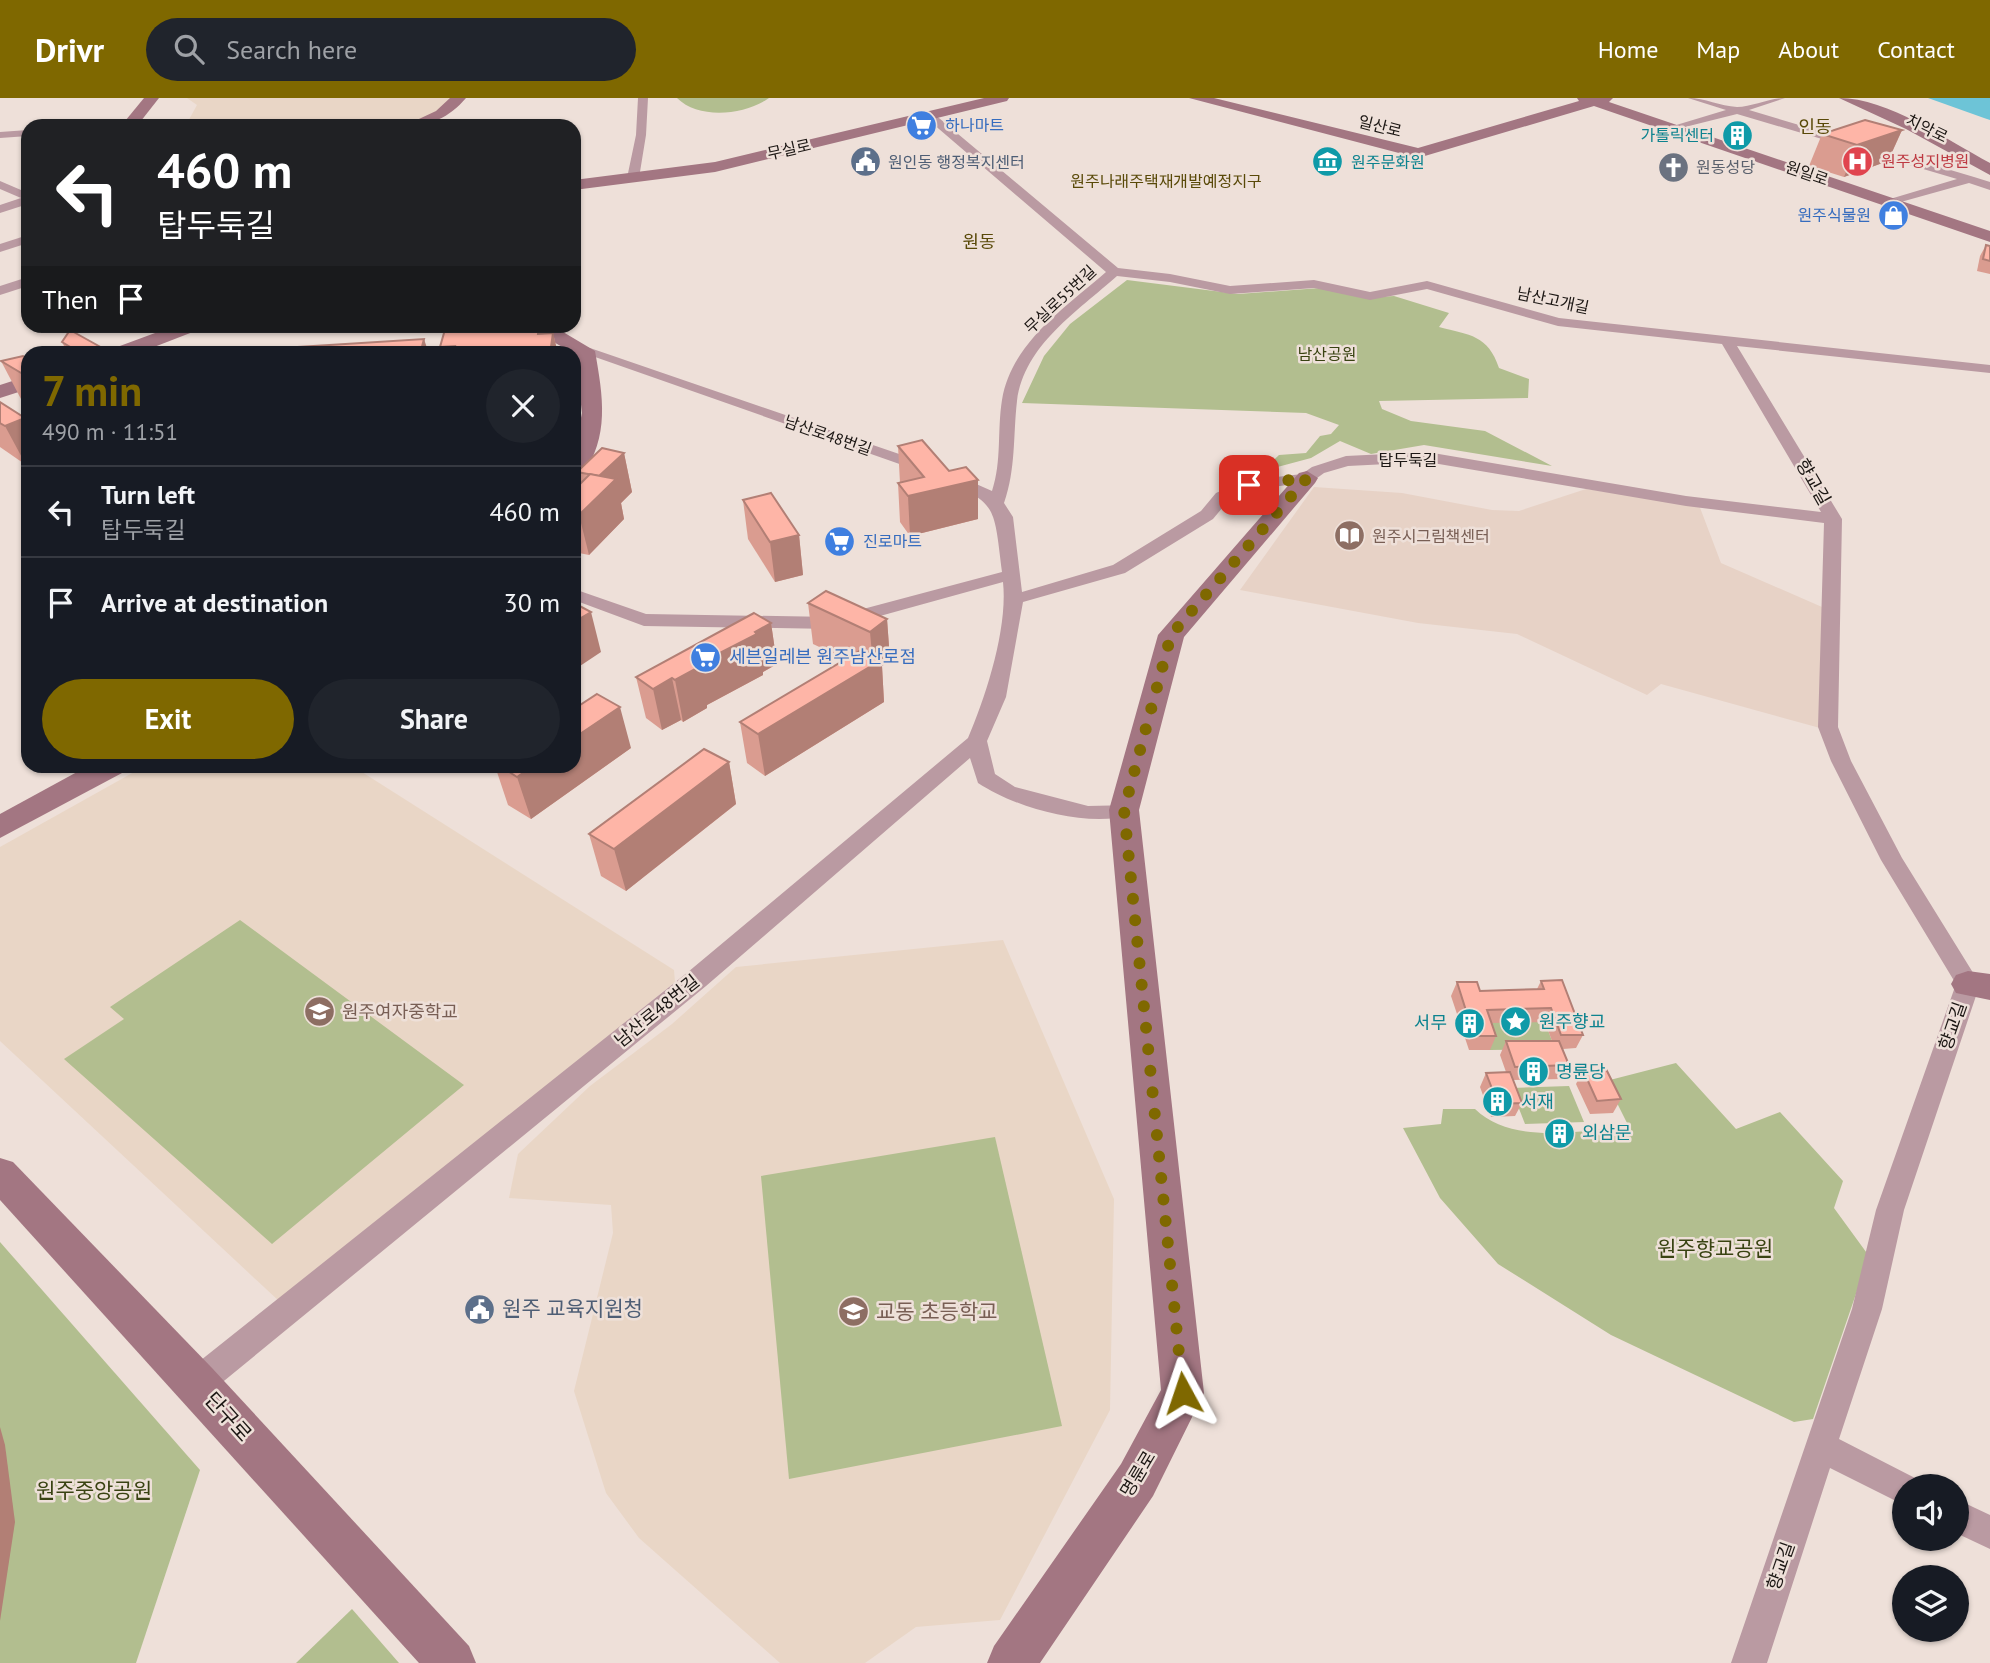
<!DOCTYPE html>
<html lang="en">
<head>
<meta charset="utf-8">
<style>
	body { margin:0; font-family:"PT Sans","Noto Sans KR",sans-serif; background:#20242c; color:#f1f3f6; height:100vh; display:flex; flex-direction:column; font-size:26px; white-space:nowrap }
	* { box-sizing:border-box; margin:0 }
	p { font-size:23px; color:#9ea1a6 }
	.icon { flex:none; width:38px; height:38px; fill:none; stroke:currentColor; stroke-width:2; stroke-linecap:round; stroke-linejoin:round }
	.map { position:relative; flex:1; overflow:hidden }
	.side { position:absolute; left:21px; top:248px; width:560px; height:427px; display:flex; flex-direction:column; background:#171b24; border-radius:21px; box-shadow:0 2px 5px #0004 }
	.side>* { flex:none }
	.top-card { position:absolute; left:21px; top:21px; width:560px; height:214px; border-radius:21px; box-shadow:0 2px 5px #0004; background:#202124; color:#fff; overflow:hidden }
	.fabs { position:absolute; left:1892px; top:1376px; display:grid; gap:14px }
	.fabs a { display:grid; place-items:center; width:77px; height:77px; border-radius:50%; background:#171b24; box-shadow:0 2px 5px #0004; font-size:35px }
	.pin { position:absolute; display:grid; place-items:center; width:60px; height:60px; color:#fff; margin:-30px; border-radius:14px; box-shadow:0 4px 10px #0006 }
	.me { position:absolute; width:77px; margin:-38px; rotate:355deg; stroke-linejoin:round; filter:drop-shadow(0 0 5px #0008) }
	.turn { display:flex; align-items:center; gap:24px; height:147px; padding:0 21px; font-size:32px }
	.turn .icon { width:91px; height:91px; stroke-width:2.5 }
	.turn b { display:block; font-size:49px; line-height:60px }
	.then { display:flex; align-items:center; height:66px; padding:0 21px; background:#0003; gap:14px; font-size:26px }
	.round { display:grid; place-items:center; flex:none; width:74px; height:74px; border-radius:37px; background:#20242c }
	.headline { display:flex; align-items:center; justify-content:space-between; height:119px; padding:0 21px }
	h1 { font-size:42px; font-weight:700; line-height:52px; color:#7f6800 }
	.button { display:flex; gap:14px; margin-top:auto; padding:14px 21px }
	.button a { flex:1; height:80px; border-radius:42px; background:#7f6800; color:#fff; font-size:28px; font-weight:700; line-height:80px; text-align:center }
	.button a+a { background:#20242c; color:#f1f3f6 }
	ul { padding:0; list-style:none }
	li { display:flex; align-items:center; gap:21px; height:91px; padding:0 21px; border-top:2px solid #363941 }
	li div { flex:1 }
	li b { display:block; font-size:26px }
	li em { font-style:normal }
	header { display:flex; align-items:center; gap:42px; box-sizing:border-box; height:98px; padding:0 35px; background:#7f6800; color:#fff }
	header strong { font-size:33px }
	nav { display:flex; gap:38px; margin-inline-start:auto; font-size:24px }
	.search { width:490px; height:63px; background:#20242c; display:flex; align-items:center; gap:18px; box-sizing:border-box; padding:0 24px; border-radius:38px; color:#9ea1a6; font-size:26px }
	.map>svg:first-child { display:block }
</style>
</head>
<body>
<header>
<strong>Drivr</strong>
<div class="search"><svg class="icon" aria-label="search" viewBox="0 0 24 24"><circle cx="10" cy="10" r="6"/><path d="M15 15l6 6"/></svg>Search here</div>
<nav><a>Home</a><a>Map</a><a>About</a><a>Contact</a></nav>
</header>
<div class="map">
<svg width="1990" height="1565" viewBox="0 0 1990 1565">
	<rect width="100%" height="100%" fill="#eee0d9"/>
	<path fill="#e7d2c6" d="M1314 389 1402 395 1492 412 1519 413 1586 391 1699 407 1721 465 1822 509 1820 630 1661 586 1647 597 1517 536 1418 525 1240 492Z"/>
	<g fill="#e9d6c6">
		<path d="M187 0H454L424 22 407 28H188L186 27 197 7Z"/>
		<path d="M143 669H354L674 872 675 884 280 1204 0 943V749Z"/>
		<path d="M1003 842 1114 1101 1110 1312 1000 1522 916 1529 865 1565H780L639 1440 606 1395 574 1293 613 1135 611 1107 509 1100 518 1056 590 988 672 926 736 869Z"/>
	</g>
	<g fill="#b2be8f">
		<path d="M677 0H769C745 17 699 22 677 0Z"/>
		<path d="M1127 182 1238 196 1320 190 1364 200 1394 198 1449 215 1439 229C1470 237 1488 237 1499 270L1529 281 1528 300 1379 303 1382 311 1411 323 1485 333 1552 368 1424 347 1371 356 1340 343 1311 360 1262 373 1279 357 1306 355 1320 338 1331 336 1339 327 1306 315 1022 305 1044 258 1070 226Z"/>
		<path d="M240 822 464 987 272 1146 64 961 124 921 110 909Z"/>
		<path d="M1535 897 1555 951 1490 952 1472 898Z"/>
		<path d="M1676 965 1736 1031 1780 1014 1843 1083 1834 1110 1869 1158 1813 1321 1794 1324 1611 1237 1498 1166 1440 1100 1403 1030 1441 1026 1443 1011H1475C1513 1048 1581 1032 1629 1029L1606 983Z"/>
		<path d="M1569 988 1584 1024 1525 1026 1511 990Z"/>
		<path d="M995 1039 1062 1328 789 1381 761 1078Z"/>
		<path d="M0 1144 200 1372 136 1565H0Z"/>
		<path d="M352 1511 399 1565H296Z"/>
	</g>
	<path fill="#6dc4d7" d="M1928 0H1990V22L1984 20Z"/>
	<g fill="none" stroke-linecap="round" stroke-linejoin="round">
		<g fill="#ba9aa2" fill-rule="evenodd">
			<path d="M638 0H648L646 37 639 80 633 84 627 80 636 37Z"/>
			<path d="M1688 0C1705 0 1720 8 1737 9 1752 9 1769 0 1785 0L1749 12 1974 79 1990 84V92L1969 85 1890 107V101L1957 81 1737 16 1673 32V28L1726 12Z"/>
			<path d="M925 15H933L1118 170 1170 176 1230 188 1314 182 1370 194 1427 183 1559 220 1990 267V275L1737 248 1842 421 1838 629 1851 663 1902 760 1980 886 1904 1112 1882 1211 1839 1341 1915 1380 1919 1388H1904V1407L1830 1370 1767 1565H1731L1852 1211 1876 1112 1956 886 1881 762 1831 663 1818 629 1824 425 1686 408 1427 364 1348 368 1324 375 1313 383 1253 392 1228 403 1213 421 1125 475 1023 504 1006 599 987 643 995 676 1015 689 1088 708 1132 707 1135 712 1132 717C1086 730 1016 710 978 685L970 660 706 888 208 1296 197 1300 186 1296 182 1285 186 1274 688 874 968 640C986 598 1008 530 1003 484L833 531 644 528 574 502V491L646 516 833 519 1002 474C993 400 997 406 928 376L578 253 585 249 590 250 940 370 992 393C1002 363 997 333 1002 302 1011 245 1066 209 1106 174L925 19ZM1117 178 1170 184 1230 196 1314 190 1370 202 1427 191 1558 228 1722 246 1821 414 1686 398 1427 354 1346 358 1312 369 1302 376 1243 383 1216 395 1201 413 1113 467 1022 494 1013 419 1004 405C1016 371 1013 338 1017 303 1024 247 1078 213 1117 178Z"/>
			<path d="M28 32V38L0 40V34Z"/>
			<path d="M0 83 28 95V106L0 115V107L21 100 0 91Z"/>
			<path d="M28 137V145L0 154V146Z"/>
			<path d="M28 179V188L0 197V188Z"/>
			<path d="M1956 1401 1990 1417V1451L1956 1435Z"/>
		</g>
		<g fill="#a37682" fill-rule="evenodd">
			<path d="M144 0H159L137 28H121Z"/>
			<path d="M450 0H466C449 20 430 28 404 28L436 13Z"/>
			<path d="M984 0H1009L1007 3 715 74 574 92V82L715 64Z"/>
			<path d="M1189 0H1214L1418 50 1579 3 1577 0H1613L1609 4 1990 133V144L1594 8 1418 60Z"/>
			<path d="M1839 0C1888 0 1947 42 1990 65V77L1906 31Z"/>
			<path d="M174 228H201L198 232 136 256H106L109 252Z"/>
			<path d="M530 228H553L595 253C603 299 610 338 582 378L574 380V354L582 315 575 256 532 232Z"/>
			<path d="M28 278V291L0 300V287Z"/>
			<path d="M1307 373 1318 380 1315 385 1184 539 1139 712 1204 1295 1153 1398 1040 1565H987L994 1548 1121 1366 1161 1292 1109 712 1158 537 1299 375Z"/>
			<path d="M88 668H126L122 675 0 740V716Z"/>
			<path d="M1968 873 1990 876V902L1956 895 1951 886 1956 877Z"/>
			<path d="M0 1060 13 1064 212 1270 469 1548 476 1565H419L0 1102Z"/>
		</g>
	</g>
	<g fill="#da9c90">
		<path d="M1902 32 1888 63 1844 79 1809 68 1822 36Z"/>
		<path d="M1986 147 1990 148V176L1977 173 1980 158Z"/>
		<path d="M547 235H553L558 256H442L440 249Z"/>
		<path d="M62 244 113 256H68Z"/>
		<path d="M28 261V305L21 301 1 263Z"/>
		<path d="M0 304 25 320 28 325V366L26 367 0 349Z"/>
		<path d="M898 348 949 373 978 382V421L910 438 900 424 898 385H900Z"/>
		<path d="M624 355 632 394 621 405 624 421 589 457 574 454V392L580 386 577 374Z"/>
		<path d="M743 402 799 437 803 477 775 484 748 441Z"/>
		<path d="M808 505 887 521 890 562 882 568 884 604 765 678 747 665 740 624 845 561 813 546Z"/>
		<path d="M771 525 777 566 763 574V577L707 607V610L683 624 681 622 662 632 646 620 636 579Z"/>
		<path d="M631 650 531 721 508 707 495 668H574Z"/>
		<path d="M729 664 736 706 626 793 601 778 589 736Z"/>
		<path d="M1541 883 1583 937 1576 950 1563 951 1569 967 1562 981 1513 982 1522 1005 1515 1018 1491 1019 1480 989 1486 975 1506 974 1500 957 1506 943H1552L1545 924 1491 925 1496 938 1490 952H1469L1451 898 1457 884 1480 893 1537 891Z"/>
		<path d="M1583 972 1621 1001 1613 1015 1590 1016 1576 986Z"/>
	</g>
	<g fill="#b27f75">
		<path d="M1902 32 1888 63 1844 79 1857 47Z"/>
		<path d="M539 228H546L550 245 538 236Z"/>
		<path d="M553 235 558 256H550Z"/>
		<path d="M424 241 429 256H420Z"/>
		<path d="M25 320 28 325V366L26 367 5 328Z"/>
		<path d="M624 355 632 394 621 405 624 421 589 457 579 417 599 378Z"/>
		<path d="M978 382V421L910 438 908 398Z"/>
		<path d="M799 437 803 477 775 484 770 444Z"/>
		<path d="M591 514 601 554 574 572V524Z"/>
		<path d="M887 521 890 562 882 568 884 604 765 678 758 636 873 567 870 534Z"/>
		<path d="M771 525 777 566 763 574V577L707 607V610L683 624 675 582 696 567Z"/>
		<path d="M672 580 681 622 662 632 653 591Z"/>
		<path d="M620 609 631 650 531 721 517 679 533 668H574V640Z"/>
		<path d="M729 664 736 706 626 793 614 751Z"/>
		<path d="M0 1329 5 1347 15 1424 0 1523Z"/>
	</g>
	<g fill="#feb5a7" stroke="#b27f75" stroke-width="2">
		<path d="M1865 22 1902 32 1857 47 1822 36Z"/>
		<path d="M1986 147 1990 148V163L1983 161Z"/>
		<path d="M446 228H539L538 236 553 235 550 256H453L455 248 440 249Z"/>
		<path d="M70 232 113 256H82L62 244Z"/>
		<path d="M424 241 420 256H295L298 249Z"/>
		<path d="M23 258 28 261V279L1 263Z"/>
		<path d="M0 304 25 320 5 328 0 325Z"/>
		<path d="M922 342 949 373 966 369 978 382 908 398 898 385 924 379 898 348Z"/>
		<path d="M602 350 624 355 599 378 577 374Z"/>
		<path d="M590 376 616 381 579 417 574 416V392Z"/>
		<path d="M771 395 799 437 770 444 743 402Z"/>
		<path d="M826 493 887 521 870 534 808 505Z"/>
		<path d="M574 505 591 514 574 524Z"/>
		<path d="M754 515 771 525 755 534 757 536 696 567 699 569 675 582 672 580 653 591 636 579Z"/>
		<path d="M863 551 881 562 758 636 740 624Z"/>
		<path d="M597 596 620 609 574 640V611Z"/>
		<path d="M704 651 729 664 614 751 589 736Z"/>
		<path d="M500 668H533L517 679Z"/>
		<path d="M1562 882 1583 937H1561L1551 910 1487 912 1496 938H1474L1457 884H1477L1480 893 1509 892 1544 891 1541 883Z"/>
		<path d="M1506 943H1559L1569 967 1515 969Z"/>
		<path d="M1606 971 1621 1001 1597 1003 1583 972Z"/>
		<path d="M1510 974 1522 1005 1498 1006 1486 975Z"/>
	</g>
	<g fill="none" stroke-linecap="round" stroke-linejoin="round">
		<path stroke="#7f6800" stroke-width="12" stroke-dasharray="0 21.6" d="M1183 1295 1124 712 1171 537 1307 380 1249 387"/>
	</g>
	<defs>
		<symbol id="supermarket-disc" viewBox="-11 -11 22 22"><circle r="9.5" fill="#3f7fe0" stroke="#eee0d9"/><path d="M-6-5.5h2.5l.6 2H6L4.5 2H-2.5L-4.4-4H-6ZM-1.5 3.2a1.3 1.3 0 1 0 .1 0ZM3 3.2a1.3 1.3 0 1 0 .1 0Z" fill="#fff"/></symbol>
		<symbol id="building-disc" viewBox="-11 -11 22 22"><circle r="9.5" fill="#0f9aa8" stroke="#eee0d9"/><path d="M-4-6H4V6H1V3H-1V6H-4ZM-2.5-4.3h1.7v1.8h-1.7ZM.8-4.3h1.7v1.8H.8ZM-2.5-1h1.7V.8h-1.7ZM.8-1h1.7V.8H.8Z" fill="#fff"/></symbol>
		<symbol id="hospital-disc" viewBox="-11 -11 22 22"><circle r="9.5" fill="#e0444e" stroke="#eee0d9"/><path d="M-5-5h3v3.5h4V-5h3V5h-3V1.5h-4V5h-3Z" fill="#fff"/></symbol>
		<symbol id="civic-disc" viewBox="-11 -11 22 22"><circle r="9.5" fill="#5c6f8a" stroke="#eee0d9"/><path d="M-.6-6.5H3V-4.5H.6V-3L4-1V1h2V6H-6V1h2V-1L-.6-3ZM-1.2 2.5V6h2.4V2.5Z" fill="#fff"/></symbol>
		<symbol id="museum-disc" viewBox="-11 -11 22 22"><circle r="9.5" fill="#0f9aa8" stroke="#eee0d9"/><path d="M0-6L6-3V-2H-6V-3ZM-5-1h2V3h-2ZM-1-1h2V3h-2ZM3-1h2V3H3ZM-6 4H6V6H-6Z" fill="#fff"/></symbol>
		<symbol id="church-disc" viewBox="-11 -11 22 22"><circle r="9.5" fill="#6b7280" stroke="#eee0d9"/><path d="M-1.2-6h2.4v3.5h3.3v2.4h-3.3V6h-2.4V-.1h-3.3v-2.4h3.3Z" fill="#fff"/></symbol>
		<symbol id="shop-disc" viewBox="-11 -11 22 22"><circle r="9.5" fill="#3f7fe0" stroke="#eee0d9"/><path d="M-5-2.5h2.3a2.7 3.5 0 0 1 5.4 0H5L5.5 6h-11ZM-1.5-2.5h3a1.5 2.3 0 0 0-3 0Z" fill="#fff"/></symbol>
		<symbol id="library-disc" viewBox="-11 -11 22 22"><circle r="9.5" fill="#8d6e63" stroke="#eee0d9"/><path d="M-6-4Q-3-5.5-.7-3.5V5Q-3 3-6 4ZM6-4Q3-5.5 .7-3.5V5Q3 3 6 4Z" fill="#fff"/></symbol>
		<symbol id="school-disc" viewBox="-11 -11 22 22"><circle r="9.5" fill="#8d6e63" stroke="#eee0d9"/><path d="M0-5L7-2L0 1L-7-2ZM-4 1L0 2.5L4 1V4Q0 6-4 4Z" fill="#fff"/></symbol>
		<symbol id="sight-disc" viewBox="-11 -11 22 22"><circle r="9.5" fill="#0f9aa8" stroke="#eee0d9"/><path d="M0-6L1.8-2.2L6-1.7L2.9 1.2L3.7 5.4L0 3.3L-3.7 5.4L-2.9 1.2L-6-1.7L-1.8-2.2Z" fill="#fff"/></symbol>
	</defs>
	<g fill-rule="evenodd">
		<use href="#supermarket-disc" x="904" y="10" width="35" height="35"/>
		<use href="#building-disc" x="1720" y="20" width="35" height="35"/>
		<use href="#hospital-disc" x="1840" y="46" width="35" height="35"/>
		<use href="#civic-disc" x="848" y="46" width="35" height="35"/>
		<use href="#museum-disc" x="1310" y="46" width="35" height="35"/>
		<use href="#church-disc" x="1656" y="52" width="35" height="35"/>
		<use href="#shop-disc" x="1876" y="100" width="35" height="35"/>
		<use href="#library-disc" x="1332" y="420" width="35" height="35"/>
		<use href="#supermarket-disc" x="822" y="426" width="35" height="35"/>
		<use href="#supermarket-disc" x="688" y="542" width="35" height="35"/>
		<use href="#school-disc" x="302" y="896" width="35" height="35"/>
		<use href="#sight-disc" x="1498" y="906" width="35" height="35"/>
		<use href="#building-disc" x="1452" y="908" width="35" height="35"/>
		<use href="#building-disc" x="1516" y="956" width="35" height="35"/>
		<use href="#building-disc" x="1480" y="986" width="35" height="35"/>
		<use href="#building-disc" x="1542" y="1018" width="35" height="35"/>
		<use href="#civic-disc" x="462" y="1194" width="35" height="35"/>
		<use href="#school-disc" x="836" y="1196" width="35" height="35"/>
	</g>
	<g text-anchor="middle" stroke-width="5" stroke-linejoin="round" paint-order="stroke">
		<g font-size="16" fill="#366cbe" stroke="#eee0d9" text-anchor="start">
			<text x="945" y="33">하나마트</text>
			<text x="1871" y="123" text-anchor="end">원주식물원</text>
			<text x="863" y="449">진로마트</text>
		</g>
		<g font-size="16" fill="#1b1613" stroke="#eee0d9">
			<text transform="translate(1380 28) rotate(14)" y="6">일산로</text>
			<text transform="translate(1927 30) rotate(26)" y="6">치악로</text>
			<text transform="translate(789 51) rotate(-13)" y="6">무실로</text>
			<text transform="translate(1807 75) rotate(19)" y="6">원일로</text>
			<text transform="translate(1060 201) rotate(-43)" y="6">무실로55번길</text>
			<text transform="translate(1553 202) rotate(12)" y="6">남산고개길</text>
			<text transform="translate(828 337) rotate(19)" y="6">남산로48번길</text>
			<text x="1408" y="368">탑두둑길</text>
		</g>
		<g font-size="16" fill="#0d838f" stroke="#eee0d9" text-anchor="end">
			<text x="1714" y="43">가톨릭센터</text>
			<text x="1351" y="70" text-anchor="start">원주문화원</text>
		</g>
		<g font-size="16" fill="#be3a42" stroke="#eee0d9" text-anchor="start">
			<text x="1881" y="69">원주성지병원</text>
		</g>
		<g font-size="16" fill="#4e5e75" stroke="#eee0d9" text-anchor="start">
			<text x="888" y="70">원인동 행정복지센터</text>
		</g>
		<g font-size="16" fill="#5b616d" stroke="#eee0d9" text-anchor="start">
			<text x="1696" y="75">원동성당</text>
		</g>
		<g font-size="16" fill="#594908" stroke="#eee0d9">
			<text x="1166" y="89">원주나래주택재개발예정지구</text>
		</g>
		<g font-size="16" fill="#394312" stroke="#eee0d9">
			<text x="1327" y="262">남산공원</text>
		</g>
		<g font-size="16" fill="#785e54" stroke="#eee0d9" text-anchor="start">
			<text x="1372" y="444">원주시그림책센터</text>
		</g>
		<g font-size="18" fill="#594908" stroke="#eee0d9">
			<text x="1815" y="35">인동</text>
			<text x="979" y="150">원동</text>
		</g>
		<g font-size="18" fill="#1b1613" stroke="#eee0d9">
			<text transform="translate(1813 384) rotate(60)" y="6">향교길</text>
			<text transform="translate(657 913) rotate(-39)" y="6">남산로48번길</text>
			<text transform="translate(1953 928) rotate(-71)" y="6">향교길</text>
			<text transform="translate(1138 1376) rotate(-59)" y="6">명륜로</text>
			<text transform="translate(1781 1468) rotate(-71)" y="6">향교길</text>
		</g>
		<g font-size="18" fill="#366cbe" stroke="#eee0d9" text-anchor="start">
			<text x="729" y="565">세븐일레븐 원주남산로점</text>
		</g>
		<g font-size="18" fill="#785e54" stroke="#eee0d9" text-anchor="start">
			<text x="342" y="920">원주여자중학교</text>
		</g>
		<g font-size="18" fill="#0d838f" stroke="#eee0d9" text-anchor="start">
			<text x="1539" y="930">원주향교</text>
			<text x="1447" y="931" text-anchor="end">서무</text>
			<text x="1556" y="980">명륜당</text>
			<text x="1521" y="1010">서재</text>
			<text x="1582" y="1041">외삼문</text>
		</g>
		<g font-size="21" fill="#394312" stroke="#eee0d9">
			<text x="1715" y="1158">원주향교공원</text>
			<text x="94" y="1400">원주중앙공원</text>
		</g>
		<g font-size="21" fill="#4e5e75" stroke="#eee0d9" text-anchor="start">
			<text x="502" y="1218">원주 교육지원청</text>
		</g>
		<g font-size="21" fill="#785e54" stroke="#eee0d9" text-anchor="start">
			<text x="876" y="1221">교동 초등학교</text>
		</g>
		<g font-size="21" fill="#1b1613" stroke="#eee0d9">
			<text transform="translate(228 1319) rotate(48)" y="7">단구로</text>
		</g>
	</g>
</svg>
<div class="fabs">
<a><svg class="icon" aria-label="sound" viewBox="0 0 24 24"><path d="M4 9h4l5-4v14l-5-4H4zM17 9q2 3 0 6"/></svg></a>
<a><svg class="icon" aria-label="layers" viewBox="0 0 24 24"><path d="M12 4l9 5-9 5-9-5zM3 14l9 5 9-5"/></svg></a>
</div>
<div class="pin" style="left:1249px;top:387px;background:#d93025"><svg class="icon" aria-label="arrive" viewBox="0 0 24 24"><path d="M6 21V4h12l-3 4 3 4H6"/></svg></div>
<svg class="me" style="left:1183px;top:1295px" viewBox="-20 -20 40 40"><path d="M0-17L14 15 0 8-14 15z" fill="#7f6800" stroke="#fff" stroke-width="4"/></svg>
<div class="top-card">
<div class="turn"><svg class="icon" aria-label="left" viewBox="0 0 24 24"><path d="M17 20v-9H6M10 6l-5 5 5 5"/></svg><div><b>460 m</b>탑두둑길</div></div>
<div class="then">Then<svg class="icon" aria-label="arrive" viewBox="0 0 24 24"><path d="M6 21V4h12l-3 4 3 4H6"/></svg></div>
</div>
<section class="side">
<div class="headline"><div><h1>7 min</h1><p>490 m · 11:51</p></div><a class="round"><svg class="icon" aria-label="close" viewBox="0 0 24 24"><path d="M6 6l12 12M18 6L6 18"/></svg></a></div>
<ul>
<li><svg class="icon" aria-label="left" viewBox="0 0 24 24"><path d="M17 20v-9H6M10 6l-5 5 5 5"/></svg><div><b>Turn left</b><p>탑두둑길</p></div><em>460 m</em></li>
<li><svg class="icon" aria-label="arrive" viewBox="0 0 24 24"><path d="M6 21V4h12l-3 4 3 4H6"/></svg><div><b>Arrive at destination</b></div><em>30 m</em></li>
</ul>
<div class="button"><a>Exit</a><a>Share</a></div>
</section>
</div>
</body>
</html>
